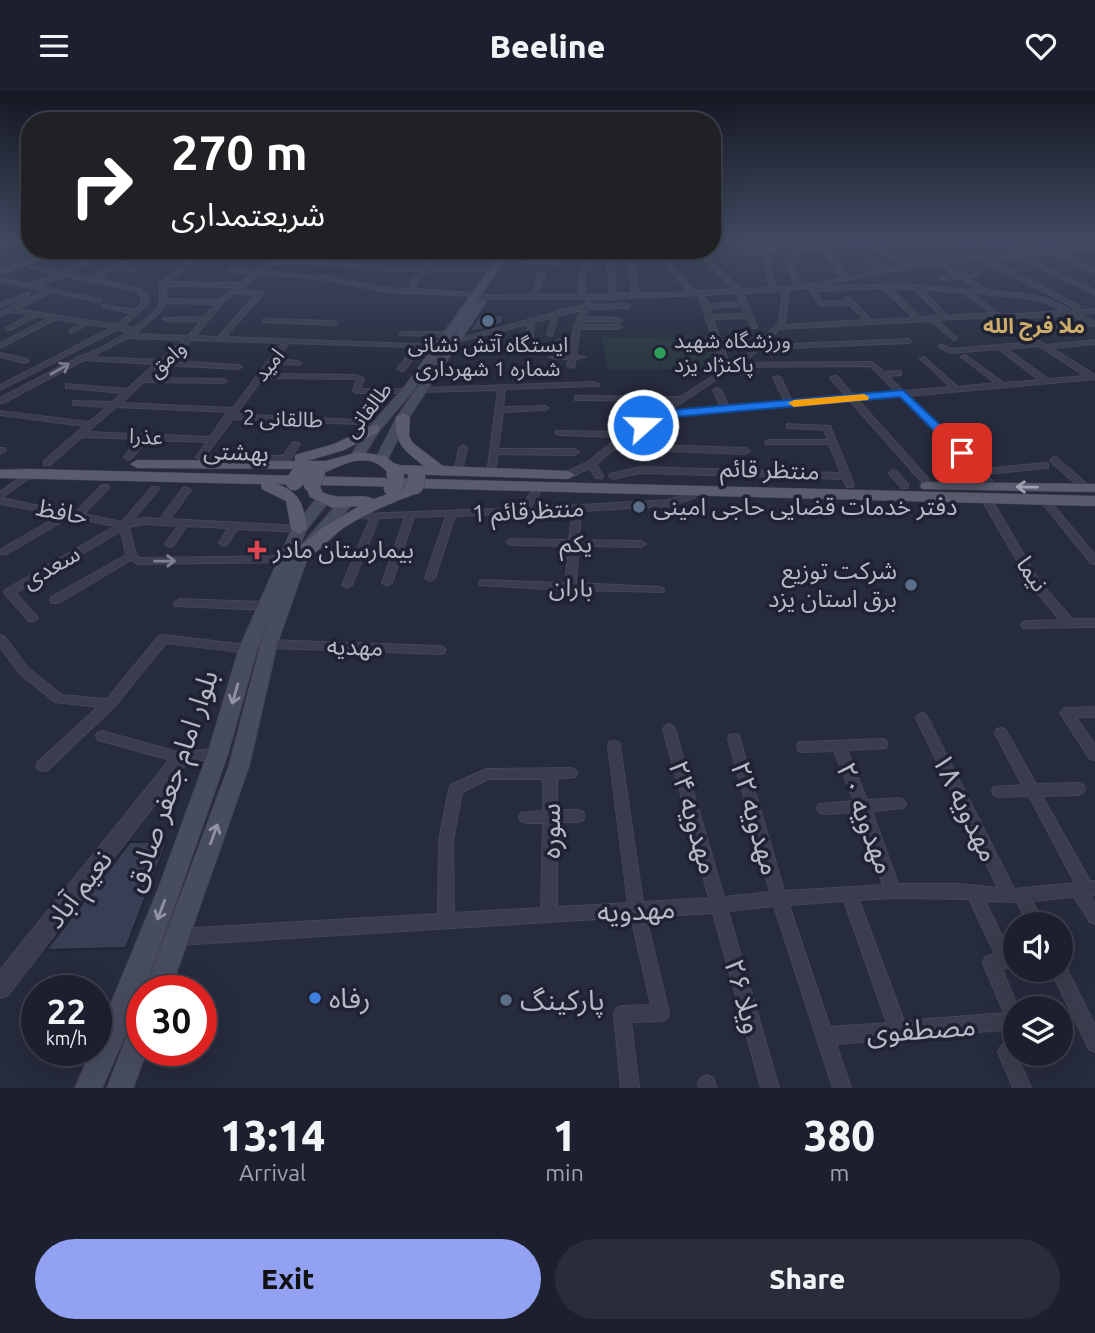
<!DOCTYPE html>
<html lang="en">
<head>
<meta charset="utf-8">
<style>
	body { margin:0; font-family:Ubuntu,"Noto Sans Arabic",sans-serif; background:#292d3a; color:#f1f3f6; height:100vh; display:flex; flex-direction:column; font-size:26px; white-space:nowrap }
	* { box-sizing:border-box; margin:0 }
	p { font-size:23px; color:#a0a3aa }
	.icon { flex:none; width:38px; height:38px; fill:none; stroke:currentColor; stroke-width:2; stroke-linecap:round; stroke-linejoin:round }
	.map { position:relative; height:997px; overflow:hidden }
	.drawer { display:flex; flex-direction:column; background:#1c202e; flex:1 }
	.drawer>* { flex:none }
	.guide { position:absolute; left:21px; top:21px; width:700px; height:147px; border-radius:28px; box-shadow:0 7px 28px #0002,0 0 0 2px #3a3e4a; background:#202124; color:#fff; overflow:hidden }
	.buttons { position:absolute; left:1003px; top:821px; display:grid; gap:14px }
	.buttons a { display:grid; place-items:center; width:70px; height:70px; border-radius:50%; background:#1c202e; box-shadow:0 7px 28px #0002,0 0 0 2px #3a3e4a; font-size:35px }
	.speed { position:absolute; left:21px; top:884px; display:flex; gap:14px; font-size:35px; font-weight:700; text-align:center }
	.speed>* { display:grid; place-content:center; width:91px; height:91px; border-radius:50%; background:#1c202e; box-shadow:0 7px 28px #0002,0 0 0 2px #3a3e4a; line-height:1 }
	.speed small { font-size:18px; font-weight:400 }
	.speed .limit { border:10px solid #d22; background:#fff; color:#111 }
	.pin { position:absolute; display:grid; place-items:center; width:60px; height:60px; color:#fff; margin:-30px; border-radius:14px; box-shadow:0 4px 10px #0006 }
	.me { position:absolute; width:77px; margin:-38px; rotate:70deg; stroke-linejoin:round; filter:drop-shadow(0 0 5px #0008) }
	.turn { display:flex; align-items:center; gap:24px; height:147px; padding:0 35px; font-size:32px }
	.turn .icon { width:91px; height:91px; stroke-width:2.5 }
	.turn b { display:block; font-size:49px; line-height:60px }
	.eta { display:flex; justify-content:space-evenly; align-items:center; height:119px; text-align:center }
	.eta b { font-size:42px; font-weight:800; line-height:49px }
	.cta { display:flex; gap:14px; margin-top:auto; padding:14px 35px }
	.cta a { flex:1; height:80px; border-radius:42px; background:#92a1f1; color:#111; font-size:28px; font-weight:800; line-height:80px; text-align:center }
	.cta a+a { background:#292d3a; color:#f1f3f6 }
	header { display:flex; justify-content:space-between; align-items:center; height:91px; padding:0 35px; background:#1c202e; font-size:32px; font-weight:800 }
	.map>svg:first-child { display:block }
</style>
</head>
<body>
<header><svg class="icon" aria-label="menu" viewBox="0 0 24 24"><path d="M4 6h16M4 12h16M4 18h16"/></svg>Beeline<svg class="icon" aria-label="heart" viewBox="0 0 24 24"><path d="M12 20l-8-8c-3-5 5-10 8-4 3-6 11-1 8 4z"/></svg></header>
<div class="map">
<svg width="1095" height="997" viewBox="0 0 1095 997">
	<rect width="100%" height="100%" fill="#262b3d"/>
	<path fill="#28373e" d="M710 246 722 278 607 279 602 247Z"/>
	<g fill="#383e53" stroke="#212434" stroke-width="2">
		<path d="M480 224H504L502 233 468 242Z"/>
		<path d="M130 751H167L126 857 46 859Z"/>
	</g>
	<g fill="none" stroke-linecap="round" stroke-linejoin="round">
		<defs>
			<g id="minor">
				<path d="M17 148H24L0 157V153Z"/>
				<path d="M751 148H772L789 150 786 152Z"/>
				<path d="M797 148H804L767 163 776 196 795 195 785 166 812 148H818L808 155 841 154 836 148H841L847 156 830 157 846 186 881 179 866 170 865 169 868 167 888 178 902 175 874 158 876 155 908 173 1034 160 1018 153 1020 150 1041 160 1064 157 1045 148H1050L1070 157 1095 154V158L1059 161 1095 179V183L1052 162 1023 165 1095 199V203L1016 166 989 168 1079 215 1080 216 1077 218 982 169 943 173 962 184 979 183V185L967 187 990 200 1025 203 1045 207 1072 220 1095 218V222L1079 223 1095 231V235L1048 239 1045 237 1048 235 1087 232 1070 224 1002 228 999 226 937 229 956 246V248L954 249 930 230 779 238 764 254 909 248 912 250 909 252 760 258 742 272 872 271 884 281 901 280V284L888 285 903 300 950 296 922 269 920 268 924 266 958 296 995 292 963 267 961 266 965 264 1004 292 1039 289 999 258 950 262 939 256V254H943L951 258 1034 251 1020 242 1019 241 1022 239 1046 254 1095 249V253L1052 257 1095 284V288L908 305 982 378 1045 372 1048 373V377L986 383 998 396 994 399 991 398 900 305 858 309 933 393V397H927L850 310 659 326 620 353 746 357 750 360 746 363 615 358 596 373 603 385 602 387H596L589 377 571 386H565V382L588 371 618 346 559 344 555 342 556 340 624 341 673 310 578 309H575V305L680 306 749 262 779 231 783 200 743 202 757 236 756 237H752L747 227 713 228 729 272 725 274 721 272 698 204 613 208H484L481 206 482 205 531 204 540 181 543 179 546 181 537 204H579V182L584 177 582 159H588L590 178 585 183V204L610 203 607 170 610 168 613 170 616 203H632L628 169 631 167 634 169 638 203 689 201 664 172V170L666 169 695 200 734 198 705 169 708 167 741 198 770 197 762 164 687 159 712 158 763 160 766 159 758 158 756 156 733 155 730 153 733 151 758 152 762 156 771 157ZM825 158 841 187 801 195 791 167 803 159ZM936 173 954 184 941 186V188L960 187 980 200 902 193 819 196 816 198 819 200 883 197 913 227 871 229 850 207H846L847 210 823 211 811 196 914 176ZM808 197 819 214H850L864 229 783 234 785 231 789 199ZM890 197 914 198 941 225 920 226ZM922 198 963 202 992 222 947 225ZM737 202 741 211 708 213 704 204ZM971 202 1025 207 1043 210 1063 220 1001 224ZM742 215 745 223 712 224 709 217ZM1039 255 1042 257 1085 285 1048 288 1007 258ZM870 275 896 301 854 305 837 285H834L830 287 846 305 792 310 781 287 777 285 773 287 785 311 729 316 721 299 717 297 713 299 721 316 667 321 736 276Z"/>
				<path d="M855 148H861L864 150 861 152Z"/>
				<path d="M984 148H1003L1000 150 888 158 885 156 888 154Z"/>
				<path d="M58 159H67L0 183V179Z"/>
				<path d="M104 159H112L69 182 89 186 116 173 135 177V179L133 180 117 177 96 187 140 198 148 207 147 214 122 236 0 299V294L111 237 88 233 72 242 70 241V239L81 232 56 228 0 257V252L49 227 37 225 10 239H6V237L30 224 10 221 0 225V221L46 200 1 190V188L31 193 57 183 29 177V175L63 181ZM64 185 136 200 142 207V212L135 219 102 214V216L131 222 117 234 16 218 52 201 99 211 102 209 38 195Z"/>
				<path d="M139 159H147L125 171 120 170Z"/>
				<path d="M158 159H172L194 163 198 159H205L200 164C225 168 253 166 278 164 286 163 292 159 300 159L296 162 339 159 289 166 284 169 391 176H426L429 164 423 159H430L433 161 458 159 456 162 434 164 431 176H492L495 178 492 180H429L419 187 415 198 476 202V204L474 205 387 201 326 189 259 183 239 199 261 200 264 202 225 246 439 254 440 255 437 257H421L404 280H401L397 278 414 256 289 252 277 268 297 270 301 272 300 274 274 272 266 283 356 284 364 288 361 298H407L411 300 407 302H357L353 300 356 289 355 288 263 287 236 323 357 329 381 333V337L357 333 233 328 206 364 283 365 293 351H296L300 353 289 370 286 371 200 369 196 366 207 351 147 349 131 368 128 369 124 366 139 348 82 346 50 374H44V370L84 335 0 324V320L89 331 107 316 76 314H73V310L112 311 122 302 69 297H66V293L127 298 155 273 84 269 3 312H0V307L77 267 78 266C97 261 148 232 158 215 161 208 160 200 160 193L191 166ZM197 167C223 171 252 170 279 167L257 179 230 178 229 179 232 181 253 182 240 192 168 191ZM279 171 391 180H422L414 185 409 198 387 197 326 185 263 180ZM166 195 235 196 219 209 166 208ZM234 202 256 203 218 246 195 245 227 207ZM165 212 216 213 204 226 164 227 163 228 166 230H201L188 245 134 243 161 220ZM127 247 184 249 160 269 91 266ZM192 249 282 252 233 317 121 312 144 291 223 292 227 290 223 288 149 287 163 274 238 278 242 276 238 274 168 270ZM116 316 230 321 226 323 210 346 87 341Z"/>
				<path d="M343 159H350L364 170 359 171Z"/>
				<path d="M384 159H392L405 167 400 168Z"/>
				<path d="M673 159H679L677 165 674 167 671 165Z"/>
				<path d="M462 161H504L507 163 504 165 460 164V162Z"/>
				<path d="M512 166 560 171 563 173 560 175 510 169V167Z"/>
				<path d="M27 202 29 203V205L0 216V212Z"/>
				<path d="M588 210 591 212 590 214 627 213 630 215 627 217 588 218 585 226 619 227 622 229 619 231 583 230 581 234H619L622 236 619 238H580L576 264 585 266 576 268 574 277 567 275 569 268H553L549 266 553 264H569L571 252 558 253 555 251 558 249 572 248 574 236 582 219 558 225 552 245 547 244 552 227 534 231 532 262 529 264 526 262 528 233 457 251 454 249 553 222 554 221 584 214Z"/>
				<path d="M265 228 334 230 337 232 334 234 263 231V229Z"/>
				<path d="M402 241H445L448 243 445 245 400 244 399 243Z"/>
				<path d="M0 262 28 268 29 270 25 272 0 266Z"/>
				<path d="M595 291 599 293 598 295 505 298 503 316 545 315 549 317 545 319 503 321 498 358H575L579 361 575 364 498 363 496 375 492 378 488 375 498 299 422 301 418 299 422 297Z"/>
				<path d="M787 333 830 335 854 394 853 396H847L843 388 640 382 613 388 609 385 610 383 640 376 841 382 829 353H766L765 351 769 349H828L824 339 790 337H787Z"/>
				<path d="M463 354 467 357 462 381 458 384 454 381 459 357Z"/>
				<path d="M0 357H5L6 359 0 363Z"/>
				<path d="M1054 366 1057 367 1089 395 1090 397 1089 399H1083L1051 371 1050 369Z"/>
				<path d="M893 379 896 380 908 393V397H902L890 384 889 382Z"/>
				<path d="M25 383 28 384V388L1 407 75 422 102 394H108L109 396 108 398 84 423 122 431 152 396H158L159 398 133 429 144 427 160 428 183 397 186 396 191 399 170 428 299 435 304 438 299 441 237 438 227 454 224 455 219 452 228 437 187 435 173 455 170 456 165 453 178 435 144 433 129 436 136 464 140 467 287 465 292 468 287 471 138 473 131 469 59 512H51L50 509 51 506 126 464 121 440 16 502 38 527 33 531 29 530 5 503 4 501 5 499 115 435 70 426 7 463H0V459L60 424 0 413V401Z"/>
				<path d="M535 399 540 402 530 417 668 409 691 402 694 403 696 405 694 407 669 415 581 420 579 449 641 450 646 453 641 456 579 455 576 492 659 496 663 497 664 499 663 501 574 499 570 500 566 499 480 494 479 492 480 490 484 489 565 492 569 455 511 454 506 451 511 448 569 449 572 421 455 425 435 487 430 490 425 487 446 425 414 426 392 492 387 495 382 492 405 426 379 427 352 494 347 497 342 494 370 428 361 427 359 425 361 423 520 417 532 400Z"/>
				<path d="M987 406 992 409 1039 490 1072 528H1095V536L1023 537 1021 534 1023 531 1027 530 1060 529 1031 494 982 409Z"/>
				<path d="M1046 408 1049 409 1095 464V473L1091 472 1043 413 1041 411Z"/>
				<path d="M179 508 266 511 271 515 266 519 175 515 174 512Z"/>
				<path d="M0 544 4 545 28 577 62 604 107 608 159 545 163 544 248 554 252 555 254 558 252 561 248 562 166 552 114 616 48 679 43 680 38 679 36 675 38 671 98 616 55 611 20 583 0 556Z"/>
				<path d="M269 549 440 555 444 556 446 559 444 562 440 563 269 557 265 556 263 553 265 550Z"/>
				<path d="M1095 616V626H1076L1095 654V669L1090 668 1060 622 1062 619 1066 617Z"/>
				<path d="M922 622 926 624 928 627 1014 798 1075 792 1029 705 999 706 994 704 992 700 994 696 1022 694 995 642 997 638 1001 637 1005 638 1036 693 1078 692 1083 694 1085 698 1083 702 1078 704 1042 705 1090 790H1095V804H1090L1095 812V833L1090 831 1074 806 1032 810 1044 833H1028L1017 811 985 810 1014 869 1012 875 1002 878 1018 917H1015V938L836 953 851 997H833L774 815 728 820 779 997H761L713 822 646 826 669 922 667 928 661 930 631 931 639 997H621L614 923 616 917 622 915 651 914 631 826 177 854 171 851 169 846 171 841 177 838 438 823 439 750 449 698 451 694 486 678 570 677 575 678 577 682 575 686 557 688V719H578L583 721 585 725 583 729 578 731H557V816L628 812 608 655 609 651 614 650 619 651 620 655 643 811 709 807 663 638 665 635 669 633 673 635 675 638 724 806 770 801 728 648 729 644 734 643 739 644 740 648 784 800 883 794 858 721 824 723 819 721 817 717 819 713 854 710 834 660 803 661 798 660 797 656 798 652 803 651 881 648 886 649 887 653 886 657 847 659 867 709 899 707 904 709 906 713 904 717 872 720 898 793H959L998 797 916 627 918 624ZM488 688H543V720L521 722 519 726 521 730 526 732H543L541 817 454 822 453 750 462 701ZM893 807 969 808 995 863 985 866 983 872 1004 922 904 930 859 809ZM844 810 887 932 830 936 789 814Z"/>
				<path d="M102 640 181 662 218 657 223 658 224 662 223 666 218 667 181 672 98 649 96 645 98 641Z"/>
				<path d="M1060 871 1064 872 1095 934V961L1089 958 1050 878H1060Z"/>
				<path d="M1007 952 1013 955 1031 997H1013L998 961 1001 955Z"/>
				<path d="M707 984 713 987 717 997H699L698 993 701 987Z"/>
			</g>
			<g id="tertiary">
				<path d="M118 233 138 238 139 240 135 243 115 238V234Z"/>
				<path d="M181 660 187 662 190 667 187 672 8 904 0 907V879L175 662Z"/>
			</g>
			<g id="secondary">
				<path d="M504 159H512L411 302 379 340 361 369H351L350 366 370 335 403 298Z"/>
				<path d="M478 209 486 211 409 326 387 369 386 372H376L375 369 397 326Z"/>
				<path d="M323 405 330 409 306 439 298 458 340 410H350L352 413 308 465 277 553 249 675 170 900H145L229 675 261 553 277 509 257 558 228 662 180 799 138 915 102 997H75L92 959H96V949L158 799 208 662 239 558 292 438 318 406Z"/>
				<path d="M142 926V959H147L133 997H107L133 930Z"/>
			</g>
			<g id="primary">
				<path d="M403 322 410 326 409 345 413 352 443 375 568 380 575 384 568 388 401 383 395 385C387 383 384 376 376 372 355 363 338 378 319 383L312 378 137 377 130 373 137 369 295 370V364L334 353 374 334 379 335V341L344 359 307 370H325L359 361 385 365 396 374 424 375C403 358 395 354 396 326Z"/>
				<path d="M29 378 1095 405V415L414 397 418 400 415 403C391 412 367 422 345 436 331 445 317 465 301 469L293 464 295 460 321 438 359 415 333 417 310 406 305 394 276 393C300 400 304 415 307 438L299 443 291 438 286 410 262 398 261 393 0 387V379ZM320 394 406 396 374 408C359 401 342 411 322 401Z"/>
				<path d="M927 391 1095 393V401L922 398 920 395 922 392Z"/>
			</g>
		</defs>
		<use href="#minor" stroke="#434656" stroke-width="2"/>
		<use href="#tertiary" stroke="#434656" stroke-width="2"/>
		<use href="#secondary" stroke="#434656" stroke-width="2"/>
		<use href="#primary" stroke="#434656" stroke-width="1"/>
		<use href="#minor" fill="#3a3d4d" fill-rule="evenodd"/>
		<use href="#tertiary" fill="#3a3d4d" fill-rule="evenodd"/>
		<use href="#secondary" fill="#484c60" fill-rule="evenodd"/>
		<use href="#primary" fill="#585c6d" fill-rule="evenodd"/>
		<defs>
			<g id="primary-bridge">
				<path d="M294 391 302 380"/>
				<path d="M312 393 317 381"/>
				<path d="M415 395 417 384"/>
				<path d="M392 397 396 392 395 381"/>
			</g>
		</defs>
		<use href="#primary-bridge" stroke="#434656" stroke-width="18" stroke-linecap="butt"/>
		<use href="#primary-bridge" stroke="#585c6d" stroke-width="17"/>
	</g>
	<defs><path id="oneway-shaft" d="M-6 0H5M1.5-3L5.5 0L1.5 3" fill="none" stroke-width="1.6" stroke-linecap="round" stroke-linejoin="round" transform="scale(1.75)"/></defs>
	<g stroke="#7e8191">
		<use href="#oneway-shaft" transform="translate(60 278) rotate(-30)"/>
		<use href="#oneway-shaft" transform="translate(165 470) rotate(-1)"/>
	</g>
	<use stroke="#9ea2b1" href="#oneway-shaft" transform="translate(1027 396) rotate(-179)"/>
	<g stroke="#9093a4">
		<use href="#oneway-shaft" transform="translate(235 603) rotate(106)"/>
		<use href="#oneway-shaft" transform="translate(214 743) rotate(-70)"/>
		<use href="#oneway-shaft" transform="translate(161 819) rotate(111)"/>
	</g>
	<linearGradient id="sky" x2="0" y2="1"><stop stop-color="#151822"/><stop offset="0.52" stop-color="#414a62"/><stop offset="1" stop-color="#414a62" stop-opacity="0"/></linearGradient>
	<rect width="1095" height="287" fill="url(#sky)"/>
	<path fill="#1a73e8" stroke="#114b97" stroke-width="2" d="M903 299 967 359V364H958L900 306 663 327 643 338 637 334 660 320Z"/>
	<path fill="#f59e0b" d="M864 303 869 306 868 309 794 316 788 312 794 309Z"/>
	<g fill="#5c6f8a" stroke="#1f2232" stroke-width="2.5">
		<circle cx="488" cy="230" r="7"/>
		<circle cx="639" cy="416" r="7"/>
		<circle cx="911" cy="494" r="7"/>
		<circle cx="506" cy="909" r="7"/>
	</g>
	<circle fill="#2e9e5b" stroke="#1f2232" stroke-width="2.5" cx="660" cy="262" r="7"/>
	<path fill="#e0444e" stroke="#1f2232" stroke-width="2.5" d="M253.5 448.5h7v7h7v7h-7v7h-7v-7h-7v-7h7z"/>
	<circle fill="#3f7fe0" stroke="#1f2232" stroke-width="2.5" cx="315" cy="907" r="7"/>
	<g text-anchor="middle" stroke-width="7" stroke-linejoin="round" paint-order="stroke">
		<g font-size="21" font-weight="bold" fill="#cead6b" stroke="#1f2232">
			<text x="1034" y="242">ملا فرج الله</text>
		</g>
		<g font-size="21" fill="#b6b9c8" stroke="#1f2232" text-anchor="start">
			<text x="674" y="257">ورزشگاه شهید<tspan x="674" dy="24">پاکنژاد یزد</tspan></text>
			<text x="488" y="261" text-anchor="middle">ایستگاه آتش نشانی<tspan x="488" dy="24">شماره 1 شهرداری</tspan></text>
		</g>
		<g font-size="21" fill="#b6b9c8" stroke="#1f2232">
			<text transform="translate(167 268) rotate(-42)" y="7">وامق</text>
			<text transform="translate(269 274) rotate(-52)" y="7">امید</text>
			<text transform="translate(368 319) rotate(-52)" y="7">طالقانی</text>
			<text transform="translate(283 328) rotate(2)" y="7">طالقانی 2</text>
			<text transform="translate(146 346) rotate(3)" y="7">عذرا</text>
		</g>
		<g font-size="24" fill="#b6b9c8" stroke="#1f2232">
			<text transform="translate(236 361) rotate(2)" y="8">بهشتی</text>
			<text transform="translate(770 379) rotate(2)" y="8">منتظر قائم</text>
			<text transform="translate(528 420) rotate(-3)" y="8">منتظرقائم 1</text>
			<text transform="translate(62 421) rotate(11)" y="8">حافظ</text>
			<text transform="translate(576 453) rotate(1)" y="8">یکم</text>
			<text transform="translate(51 476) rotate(-30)" y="8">سعدی</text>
			<text transform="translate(1032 483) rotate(56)" y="8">نیما</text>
			<text transform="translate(571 497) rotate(2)" y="8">باران</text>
			<text transform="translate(355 556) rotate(2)" y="8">مهديه</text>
		</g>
		<g font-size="24" fill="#b6b9c8" stroke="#1f2232" text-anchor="start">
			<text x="653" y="424">دفتر خدمات قضایی حاجی امینی</text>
			<text x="273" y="467">بیمارستان مادر</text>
			<text x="897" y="488" text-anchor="end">شرکت توزیع<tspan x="897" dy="28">برق استان یزد</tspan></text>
		</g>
		<g font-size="28" fill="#b6b9c8" stroke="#1f2232">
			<text transform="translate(171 690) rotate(-71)" y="10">بلوار امام جعفر صادق</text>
			<text transform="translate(966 716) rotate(64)" y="10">مهدویه ۱۸</text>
			<text transform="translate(694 726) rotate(74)" y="10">مهدویه ۲۴</text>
			<text transform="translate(756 727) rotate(74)" y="10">مهدویه ۲۲</text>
			<text transform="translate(866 727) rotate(69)" y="10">مهدویه ۲۰</text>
			<text transform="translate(550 740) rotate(-90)" y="10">سوره</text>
			<text transform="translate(78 798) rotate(-52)" y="10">نعیم آباد</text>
			<text transform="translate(636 819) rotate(-3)" y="10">مهدویه</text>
			<text transform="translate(744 905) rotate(74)" y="10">ویلا ۲۶</text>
			<text transform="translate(921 938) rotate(-4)" y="10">مصطفوی</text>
		</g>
		<g font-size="28" fill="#b6b9c8" stroke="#1f2232" text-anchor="start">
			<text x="329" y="917">رفاه</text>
			<text x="520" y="919">پارکینگ</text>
		</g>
	</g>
</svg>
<div class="buttons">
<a><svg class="icon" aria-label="sound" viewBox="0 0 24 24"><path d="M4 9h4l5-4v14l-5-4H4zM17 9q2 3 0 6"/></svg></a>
<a><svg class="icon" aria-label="layers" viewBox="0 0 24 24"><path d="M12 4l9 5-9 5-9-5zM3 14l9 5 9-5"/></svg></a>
</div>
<div class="speed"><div>22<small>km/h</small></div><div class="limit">30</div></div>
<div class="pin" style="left:962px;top:362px;background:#d93025"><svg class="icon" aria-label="arrive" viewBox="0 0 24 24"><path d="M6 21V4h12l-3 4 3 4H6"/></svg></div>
<svg class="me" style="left:643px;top:334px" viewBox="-20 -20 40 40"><circle r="17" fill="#1a73e8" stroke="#fff" stroke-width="3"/><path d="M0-11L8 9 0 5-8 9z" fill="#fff"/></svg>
<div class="guide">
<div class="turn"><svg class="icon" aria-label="right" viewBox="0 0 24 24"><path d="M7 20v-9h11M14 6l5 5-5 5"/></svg><div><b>270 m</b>شریعتمداری</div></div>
</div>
</div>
<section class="drawer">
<div class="eta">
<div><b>13:14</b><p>Arrival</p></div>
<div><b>1</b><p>min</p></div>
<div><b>380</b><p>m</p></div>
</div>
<div class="cta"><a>Exit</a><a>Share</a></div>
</section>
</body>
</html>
